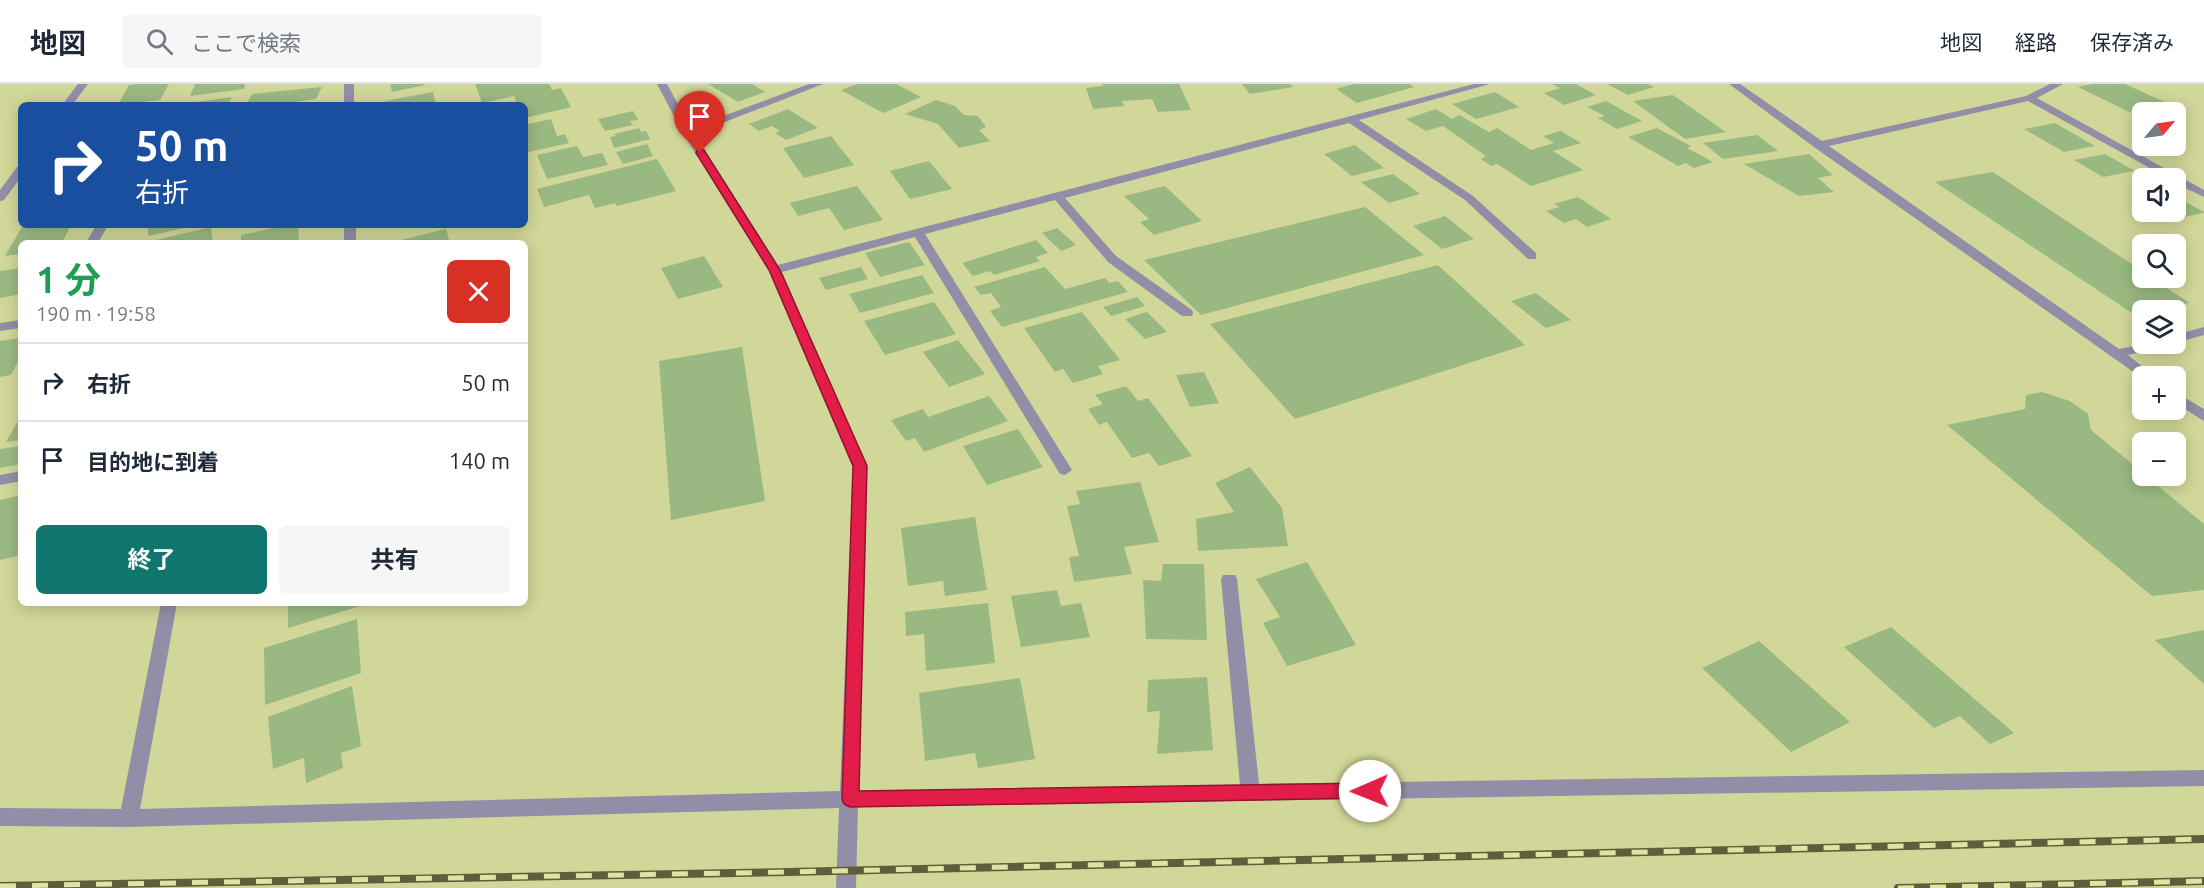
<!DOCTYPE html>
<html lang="ja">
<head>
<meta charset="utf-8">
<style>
	body { margin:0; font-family:Ubuntu,"Noto Sans JP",sans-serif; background:#f6f6f7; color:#1f2937; height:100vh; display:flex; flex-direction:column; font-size:22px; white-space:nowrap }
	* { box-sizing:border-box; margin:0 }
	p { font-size:20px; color:#747a83 }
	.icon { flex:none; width:33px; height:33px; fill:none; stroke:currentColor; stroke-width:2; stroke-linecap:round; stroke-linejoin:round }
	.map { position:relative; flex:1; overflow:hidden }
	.sheet { position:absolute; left:18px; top:156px; width:510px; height:366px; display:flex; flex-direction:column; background:#fff; border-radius:9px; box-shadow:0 3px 15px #0003 }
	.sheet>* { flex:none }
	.top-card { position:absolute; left:18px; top:18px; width:510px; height:126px; border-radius:9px; box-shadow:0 3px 15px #0003; background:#1a4fa0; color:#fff; overflow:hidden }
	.needle { width:39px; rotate:61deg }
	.controls { position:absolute; left:2132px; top:18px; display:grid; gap:12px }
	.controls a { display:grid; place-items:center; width:54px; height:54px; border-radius:9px; background:#fff; box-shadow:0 3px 15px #0003; font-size:30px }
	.pin { position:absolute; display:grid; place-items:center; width:51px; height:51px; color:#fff; margin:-62px -26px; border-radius:50% 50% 50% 0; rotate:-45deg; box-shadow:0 0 6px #0007 }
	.pin .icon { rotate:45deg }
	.me { position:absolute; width:66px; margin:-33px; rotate:269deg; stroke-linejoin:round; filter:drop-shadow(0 0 4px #0008) }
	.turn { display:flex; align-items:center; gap:21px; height:126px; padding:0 18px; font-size:27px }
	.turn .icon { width:78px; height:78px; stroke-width:2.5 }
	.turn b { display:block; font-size:42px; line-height:51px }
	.round { display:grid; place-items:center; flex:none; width:63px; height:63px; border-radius:9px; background:#f6f6f7 }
	.overview { display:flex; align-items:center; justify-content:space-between; height:102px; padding:0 18px }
	h1 { font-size:36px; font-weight:700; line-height:45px; color:#1e9e55 }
	.primary-button { display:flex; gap:12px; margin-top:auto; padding:12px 18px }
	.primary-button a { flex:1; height:69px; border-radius:9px; background:#0f766e; color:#fff; font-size:24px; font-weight:700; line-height:69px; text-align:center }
	.primary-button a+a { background:#f6f6f7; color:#1f2937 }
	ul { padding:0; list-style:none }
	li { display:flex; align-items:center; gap:18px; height:78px; padding:0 18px; border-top:2px solid #e0e1e3 }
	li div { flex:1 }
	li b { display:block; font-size:22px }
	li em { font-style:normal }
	header { display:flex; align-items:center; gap:36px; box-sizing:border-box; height:84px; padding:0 30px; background:#fff; border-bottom:2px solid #e0e1e3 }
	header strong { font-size:28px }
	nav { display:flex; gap:33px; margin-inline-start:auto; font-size:21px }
	.search { width:420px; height:54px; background:#f6f6f7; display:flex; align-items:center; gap:15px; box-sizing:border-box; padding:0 21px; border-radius:9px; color:#747a83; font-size:22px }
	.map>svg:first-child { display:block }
</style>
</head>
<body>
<header>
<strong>地図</strong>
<div class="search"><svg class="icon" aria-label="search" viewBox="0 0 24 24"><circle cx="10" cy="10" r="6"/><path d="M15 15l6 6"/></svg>ここで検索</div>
<nav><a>地図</a><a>経路</a><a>保存済み</a></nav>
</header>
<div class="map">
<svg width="2204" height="804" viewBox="0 0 2204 804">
	<rect width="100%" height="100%" fill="#d1d798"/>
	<g fill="#9ab982">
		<path d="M137 0H169L160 16 118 21 129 1Z"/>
		<path d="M195 0H245L244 5 190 12Z"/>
		<path d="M390 0H425V1L392 8Z"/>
		<path d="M475 0H549L552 6 561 4 571 23 525 34V21H518L514 12 482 19Z"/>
		<path d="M708 0H752L765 8 738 18Z"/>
		<path d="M857 0H896L921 13 883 29 841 6Z"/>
		<path d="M1102 0H1179L1191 26 1158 28 1152 15 1122 17 1124 22 1093 25 1086 4 1103 2Z"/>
		<path d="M1242 0H1290L1293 3 1250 10Z"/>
		<path d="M1354 0H1409L1414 3 1357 19 1336 5Z"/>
		<path d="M1552 0H1576L1596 11 1564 21 1544 9 1560 4Z"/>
		<path d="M1607 0H1648L1654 3 1628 11Z"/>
		<path d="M2092 0H2125L2167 19 2129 28 2078 3Z"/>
		<path d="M322 3 316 15 276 21H246L252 10Z"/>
		<path d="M433 8 436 21H386L385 17Z"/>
		<path d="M1495 8 1519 23 1476 35 1452 20Z"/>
		<path d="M1673 11 1726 48 1685 55 1633 17Z"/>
		<path d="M232 13 228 21H180V20Z"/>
		<path d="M936 16 955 22 964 31 978 32 986 43 979 46 990 57 959 64 938 40 905 30Z"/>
		<path d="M1606 17 1642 37 1617 45 1598 34 1605 32 1587 23Z"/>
		<path d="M788 25 818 44 786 56 775 49 780 47 772 42 759 47 749 40Z"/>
		<path d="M1436 25 1452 35 1459 31 1489 48 1497 44 1531 66 1554 59 1543 52 1561 47 1581 59 1553 67 1583 86 1531 102 1497 80 1491 82 1481 75 1486 72 1443 42 1426 47 1406 35Z"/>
		<path d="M633 27 638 36 630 37 633 41 605 47 598 35Z"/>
		<path d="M551 35 557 52 565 50 569 59 525 69V41Z"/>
		<path d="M2055 39 2095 62 2064 68 2024 45Z"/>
		<path d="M639 44 641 48 646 47 650 55 614 64 610 53 616 52 614 50Z"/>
		<path d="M1657 44 1691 62 1687 64 1713 78 1694 84 1686 79 1678 82 1628 53Z"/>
		<path d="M1757 51 1778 67 1723 75 1703 59Z"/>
		<path d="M831 52 854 81 804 94 783 64Z"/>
		<path d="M647 60 653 72 623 80 616 68Z"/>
		<path d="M1355 61 1384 84 1352 92 1324 70Z"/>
		<path d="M577 62 583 73 602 69 608 81 547 95 537 71Z"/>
		<path d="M1809 70 1833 91 1818 94 1834 108 1799 112 1744 80Z"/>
		<path d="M2105 70 2135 87 2103 93 2074 76Z"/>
		<path d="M657 75 676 107 617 122 615 119 595 124 589 111 544 123 537 105Z"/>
		<path d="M929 77 952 105 910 115 890 87Z"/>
		<path d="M1993 88 2142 187V194H2151L2190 219 2132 229 1935 98Z"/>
		<path d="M1393 90 1420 110 1389 119 1361 98Z"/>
		<path d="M857 102 883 136 844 146 829 124 798 132 790 119Z"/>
		<path d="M1165 102 1202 137 1154 151 1140 138 1149 135 1124 112Z"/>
		<path d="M2175 112 2204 128V129L2173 135 2159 128H2175Z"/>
		<path d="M1578 113 1611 135 1587 143 1576 135 1564 139 1546 127 1559 123 1554 120Z"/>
		<path d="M1365 123 1424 171 1201 231 1144 176Z"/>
		<path d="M1445 132 1474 155 1442 165 1413 142Z"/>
		<path d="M23 141H71L62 159H21V170L5 172Z"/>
		<path d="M148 141H193V142L148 152Z"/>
		<path d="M289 141H298L299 159H241V151Z"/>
		<path d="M211 143 213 159H149L148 158Z"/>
		<path d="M1057 144 1076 161 1061 167 1042 149Z"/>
		<path d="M446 145 450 159H398V157Z"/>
		<path d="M1036 156 1048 169 1036 173 1040 177 994 191 990 187 973 192 962 179Z"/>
		<path d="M909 158 925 181 880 193 865 169Z"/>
		<path d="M704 172 723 203 678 215 661 184Z"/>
		<path d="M1438 181 1525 261 1295 335 1210 240Z"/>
		<path d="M861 183 868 195 826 206 819 194Z"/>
		<path d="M1045 183 1065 205 1105 194 1109 199 1118 197 1128 208 1002 243 990 227 1001 223 991 209 981 211 974 203Z"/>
		<path d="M21 184V210L0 214V187Z"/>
		<path d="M922 191 934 209 860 229 849 210Z"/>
		<path d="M1536 209 1571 236 1546 244 1511 217Z"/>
		<path d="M1137 213 1145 222 1111 232 1103 223Z"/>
		<path d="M934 218 956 250 885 271 864 237Z"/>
		<path d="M1082 228 1120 276 1098 282 1103 290 1073 299 1063 285 1055 288 1024 244Z"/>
		<path d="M1147 228 1167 248 1145 255 1125 235Z"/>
		<path d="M21 254V271L11 291 0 293V257Z"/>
		<path d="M958 256 985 290 949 303 923 268Z"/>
		<path d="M742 263 765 417 671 436 659 277Z"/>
		<path d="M1204 288 1219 319 1190 323 1176 291Z"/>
		<path d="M1126 302 1138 317 1148 314 1192 372 1159 382 1149 369 1132 374 1107 338 1099 341 1088 325 1103 320 1095 311Z"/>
		<path d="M2042 308 2070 317 2088 330 2091 346 2142 388V392H2146L2204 440V506L2152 512 1947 341 2025 325 2026 311Z"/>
		<path d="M989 312 1008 337 924 368 915 354 906 357 891 336 923 325 928 333Z"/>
		<path d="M21 332V356L6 358Z"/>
		<path d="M1018 345 1043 383 987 401 963 362Z"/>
		<path d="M21 362V380L0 384V365Z"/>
		<path d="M1250 383 1282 424 1288 462 1198 467 1196 435 1234 428 1215 399Z"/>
		<path d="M1140 398 1159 458 1124 463 1132 490 1074 498 1069 473 1079 472 1067 422 1080 420 1076 407Z"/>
		<path d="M21 411V471L0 476V416Z"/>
		<path d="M975 433 987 506 945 512 943 497 908 502 901 444Z"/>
		<path d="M1307 478 1356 561 1287 582 1263 539 1280 533 1256 495Z"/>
		<path d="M1163 480H1204L1207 556 1146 555 1143 496 1161 497Z"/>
		<path d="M1057 506 1061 522 1081 519 1090 553 1021 563 1011 512Z"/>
		<path d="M288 519H367V520L288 544Z"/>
		<path d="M988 519 995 579 926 587 924 550 906 552 905 528Z"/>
		<path d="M357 535 361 589 265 621 264 564Z"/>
		<path d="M1891 543 2014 649 1990 660 1960 632 1934 644 1844 563Z"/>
		<path d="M2204 546V600L2155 556Z"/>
		<path d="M1759 557 1850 638 1791 668 1702 584Z"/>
		<path d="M1207 593 1213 666 1157 670 1160 627 1147 628 1148 596Z"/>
		<path d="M1020 594 1035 675 978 684 975 669 925 677 919 609Z"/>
		<path d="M352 602 361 662 341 669 343 684 306 699 304 674 273 685 268 633Z"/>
	</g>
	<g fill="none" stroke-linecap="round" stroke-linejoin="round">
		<g fill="#928ea7" fill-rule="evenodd">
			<path d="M78 0H88L72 21H62Z"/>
			<rect x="344" y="0" width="10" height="21"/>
			<path d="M657 0H667L691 44 809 0H823L694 50 778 181 1474 0H1490L1359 36 1473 112 1536 169V175H1528L1465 116 1349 39 1065 114 1116 172 1192 226 1193 229 1192 232H1182L1108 178 1055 116 925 150 1072 386 1065 391 1060 390 915 153 782 188 867 383 859 707 1240 701 1221 495 1223 491H1235L1237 495 1259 700 2204 686V702L858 723 856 804H836L839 724 129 743 0 742V724L121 725 161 519H177L140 725 840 707 853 383 769 186 683 49Z"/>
			<path d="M1729 0H1740L1822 57 2026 12 2050 0H2063L2037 14 2204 106V113L2175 99V94H2168L2028 17 1829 62 2119 265 2143 260H2163L2162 263 2128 271 2154 292 2142 294 1814 63Z"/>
			<path d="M21 82V93L4 116 0 117V106L17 83Z"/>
			<path d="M96 141H108L98 159H86Z"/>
			<rect x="344" y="141" width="12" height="18"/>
			<path d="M21 236V244L0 247V239Z"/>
			<path d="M2204 243V251L2175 259V251Z"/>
			<path d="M2175 308 2204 325V337L2175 319Z"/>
			<path d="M21 387V397L0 401V391Z"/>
		</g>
		<defs>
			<g id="rail">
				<path d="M0 802 789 788 2204 755"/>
				<path d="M1898 804 2204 797"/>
			</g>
		</defs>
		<use href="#rail" stroke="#5d5f3a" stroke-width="8"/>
		<use href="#rail" stroke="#dee4a4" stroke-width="5" stroke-dasharray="16" stroke-linecap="butt"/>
	</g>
	<path fill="#e11d48" stroke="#92132f" stroke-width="1.5" d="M697 66H704L780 186 867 382 859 707 1370 699 1376 701 1378 707 1376 712 1370 714 850 723 844 720 842 715 853 382 769 186 696 69Z"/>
</svg>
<div class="controls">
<a><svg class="needle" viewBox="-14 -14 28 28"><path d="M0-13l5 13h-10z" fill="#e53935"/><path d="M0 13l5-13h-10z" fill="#747a83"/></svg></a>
<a><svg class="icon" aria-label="sound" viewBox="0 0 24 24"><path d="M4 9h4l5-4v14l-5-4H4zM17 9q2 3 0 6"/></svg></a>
<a><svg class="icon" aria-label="search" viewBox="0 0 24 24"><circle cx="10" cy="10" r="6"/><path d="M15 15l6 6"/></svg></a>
<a><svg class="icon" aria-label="layers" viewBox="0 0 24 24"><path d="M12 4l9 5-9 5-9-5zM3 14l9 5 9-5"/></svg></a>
<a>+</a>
<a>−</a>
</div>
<div class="pin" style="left:700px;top:69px;background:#d93025"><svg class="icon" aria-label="arrive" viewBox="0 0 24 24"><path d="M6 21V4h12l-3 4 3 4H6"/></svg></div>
<svg class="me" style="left:1370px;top:707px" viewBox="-20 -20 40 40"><circle r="19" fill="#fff"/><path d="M0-13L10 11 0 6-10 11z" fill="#e11d48"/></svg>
<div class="top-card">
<div class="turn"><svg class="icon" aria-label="right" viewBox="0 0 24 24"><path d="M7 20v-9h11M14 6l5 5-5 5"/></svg><div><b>50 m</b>右折</div></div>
</div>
<section class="sheet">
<div class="overview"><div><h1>1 分</h1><p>190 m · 19:58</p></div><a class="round" style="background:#d93025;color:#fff"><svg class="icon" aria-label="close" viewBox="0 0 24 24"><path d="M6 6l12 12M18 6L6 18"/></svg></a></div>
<ul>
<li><svg class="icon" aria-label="right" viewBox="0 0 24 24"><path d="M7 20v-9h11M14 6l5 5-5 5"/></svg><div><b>右折</b></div><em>50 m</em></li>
<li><svg class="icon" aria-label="arrive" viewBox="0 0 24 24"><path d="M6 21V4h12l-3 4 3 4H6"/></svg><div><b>目的地に到着</b></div><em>140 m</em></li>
</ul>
<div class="primary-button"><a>終了</a><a>共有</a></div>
</section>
</div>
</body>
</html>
